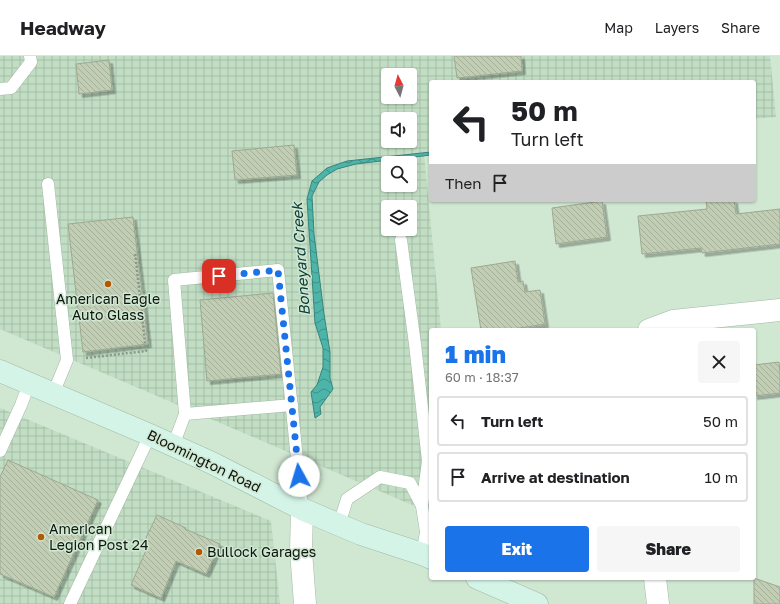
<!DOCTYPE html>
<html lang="en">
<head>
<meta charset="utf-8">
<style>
	body { margin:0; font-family:"Golos Text",sans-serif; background:#f6f6f6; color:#202124; height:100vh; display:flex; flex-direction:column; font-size:15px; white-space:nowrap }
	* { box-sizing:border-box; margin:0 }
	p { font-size:13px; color:#757577 }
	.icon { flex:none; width:22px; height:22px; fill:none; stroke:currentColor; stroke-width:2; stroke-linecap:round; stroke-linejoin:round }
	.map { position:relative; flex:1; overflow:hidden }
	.sheet { position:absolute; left:429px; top:272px; width:327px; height:252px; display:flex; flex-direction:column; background:#fff; border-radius:4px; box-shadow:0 1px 3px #0004 }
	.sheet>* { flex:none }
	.banner { position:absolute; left:429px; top:24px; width:327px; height:122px; border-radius:4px; box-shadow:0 1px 3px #0004; background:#fff; color:#202124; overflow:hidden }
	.needle { width:26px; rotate:354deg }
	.tools { position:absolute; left:381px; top:12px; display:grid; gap:8px }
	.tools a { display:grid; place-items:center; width:36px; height:36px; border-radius:4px; background:#fff; box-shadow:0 1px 3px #0004; font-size:20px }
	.pin { position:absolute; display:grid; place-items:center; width:34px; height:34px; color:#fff; margin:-17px; border-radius:8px; box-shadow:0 2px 6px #0006 }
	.me { position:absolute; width:44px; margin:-22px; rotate:354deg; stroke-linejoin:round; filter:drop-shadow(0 0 3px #0008) }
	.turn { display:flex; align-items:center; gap:14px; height:84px; padding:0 16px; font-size:18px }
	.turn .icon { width:52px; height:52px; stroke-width:2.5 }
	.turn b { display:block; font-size:28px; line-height:34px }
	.then { display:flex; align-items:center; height:38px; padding:0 16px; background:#0003; gap:8px; font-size:15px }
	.round { display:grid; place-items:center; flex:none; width:42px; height:42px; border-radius:4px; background:#f6f6f6 }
	.summary { display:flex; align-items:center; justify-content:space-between; height:68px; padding:0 16px }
	h1 { font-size:24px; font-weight:800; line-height:30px; color:#1a73e8 }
	.primary-button { display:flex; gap:8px; margin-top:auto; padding:8px 16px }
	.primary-button a { flex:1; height:46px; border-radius:4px; background:#1a73e8; color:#fff; font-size:16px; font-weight:800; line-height:46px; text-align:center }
	.primary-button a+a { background:#f6f6f6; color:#202124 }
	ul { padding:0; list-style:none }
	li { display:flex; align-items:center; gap:12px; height:50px; margin:0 8px 6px; padding:0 8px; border:2px solid #e0e0e0; border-radius:4px }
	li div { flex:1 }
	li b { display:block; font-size:15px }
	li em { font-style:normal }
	header { display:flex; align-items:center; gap:24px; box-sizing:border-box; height:56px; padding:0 20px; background:#fff; border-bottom:1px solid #e0e0e0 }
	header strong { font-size:19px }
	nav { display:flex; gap:22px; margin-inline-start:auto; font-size:14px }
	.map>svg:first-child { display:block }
</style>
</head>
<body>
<header>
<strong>Headway</strong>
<nav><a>Map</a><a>Layers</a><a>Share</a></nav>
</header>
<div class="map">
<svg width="780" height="548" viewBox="0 0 780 548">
	<defs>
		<pattern id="industrial-grid" width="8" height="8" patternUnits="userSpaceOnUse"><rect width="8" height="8" fill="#c1dec4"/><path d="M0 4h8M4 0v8" fill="none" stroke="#a5bea7"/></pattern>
		<pattern id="water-waves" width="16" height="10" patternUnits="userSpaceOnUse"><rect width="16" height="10" fill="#4cb4a9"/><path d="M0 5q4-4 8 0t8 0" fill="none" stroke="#3e9188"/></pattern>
		<pattern id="building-back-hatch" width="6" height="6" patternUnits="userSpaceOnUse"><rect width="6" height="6" fill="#c1ceb4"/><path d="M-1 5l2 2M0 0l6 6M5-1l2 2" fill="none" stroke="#a5b09a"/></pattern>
		<filter id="shadow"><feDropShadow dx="3.5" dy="3.5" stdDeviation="0" flood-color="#0004"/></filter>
	</defs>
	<rect width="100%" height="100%" fill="#d0e7d2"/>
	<g fill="url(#industrial-grid)" fill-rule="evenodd">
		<path d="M0 0H770L776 61 754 63V26H431V97L424 98 441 274H431V457L0 273ZM388 19H410V41H388ZM388 63H410V85H388ZM388 107H410V129H388ZM388 151H410V173H388Z"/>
		<path d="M0 352 271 465 280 548H0Z"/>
	</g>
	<path fill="url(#water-waves)" stroke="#39847a" d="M431 96V99L356 108 337 113 327 119 319 126 312 140 314 178 324 258 330 296V322L333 333 320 351 321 358 315 362 311 336 317 329 323 311V292L315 267 307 143 312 125 327 112 347 105Z"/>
	<g fill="url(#building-back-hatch)" stroke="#9da990" filter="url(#shadow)">
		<path d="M454 0H521L522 15 457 22Z"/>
		<path d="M109 4 112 34 79 38 76 8Z"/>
		<path d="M294 89 297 119 235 124 232 95Z"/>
		<path d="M706 144H734L736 158 780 153V188L702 197 701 192 642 198 638 160 707 153Z"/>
		<path d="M602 145 607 181 556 188 552 152Z"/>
		<path d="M133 161 148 288 83 296 68 168Z"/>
		<path d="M515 205 518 226 523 225 525 236 540 234 545 268 507 274H481L471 212Z"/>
		<path d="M273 237 281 318 207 325 200 244Z"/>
		<path d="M779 306 780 317V337L754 340V309Z"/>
		<path d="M8 404 98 444 54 541 0 518V421Z"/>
		<path d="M157 459 186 472 185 473 220 488 206 518 176 505 161 542 131 529 147 492 142 490Z"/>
		<path d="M754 522 780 531V548H754Z"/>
	</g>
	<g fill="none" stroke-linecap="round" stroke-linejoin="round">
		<defs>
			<g id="service">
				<path d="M0 33 11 32 31 6 30 0"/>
				<path d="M48 128 67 304 53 338"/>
				<path d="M401 184 415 288 428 405 422 450"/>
				<path d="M185 358 292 349"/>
				<path d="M173 390 185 358 174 224 278 214 302 453"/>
				<path d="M0 395 21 349 29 328"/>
				<path d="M339 469 347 443 380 421 410 427 422 450 426 476 422 498"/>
				<path d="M70 548 150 379"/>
			</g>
			<g id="minor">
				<path d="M649 274 673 265 780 254"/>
				<path d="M302 453 301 495 305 548"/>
				<path d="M655 522 658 548"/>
			</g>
			<g id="secondary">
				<path d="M0 315 150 379 212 407 302 453 361 478 422 498 431 502"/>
				<path d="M477 522 537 548"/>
			</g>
		</defs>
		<use href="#service" stroke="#a3b9a5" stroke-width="13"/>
		<use href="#minor" stroke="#a3b9a5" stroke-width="23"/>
		<use href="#secondary" stroke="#a3b9a5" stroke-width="23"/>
		<path stroke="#879989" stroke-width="2.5" stroke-dasharray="2 2" stroke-linecap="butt" d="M86 302 146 295 135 196"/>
		<use href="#service" stroke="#fff" stroke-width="12"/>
		<use href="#minor" stroke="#fff" stroke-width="22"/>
		<use href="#secondary" stroke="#d4f4e8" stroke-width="22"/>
	</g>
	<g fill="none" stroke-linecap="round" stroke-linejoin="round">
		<path stroke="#1a73e8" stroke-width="7" stroke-dasharray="0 12.6" d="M219 220 278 214 299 420"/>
	</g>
	<g fill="#b55900" stroke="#d0e7d2" stroke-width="1.5">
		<circle cx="108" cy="228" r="4"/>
		<circle cx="41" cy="481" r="4"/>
		<circle cx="199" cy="496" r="4"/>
	</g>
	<g text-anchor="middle" stroke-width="3" stroke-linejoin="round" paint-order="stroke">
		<g font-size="14" fill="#0c140d" stroke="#d0e7d2" text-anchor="start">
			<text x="108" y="248" text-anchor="middle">American Eagle<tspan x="108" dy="16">Auto Glass</tspan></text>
			<text x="49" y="478">American<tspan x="49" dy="16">Legion Post 24</tspan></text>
			<text x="207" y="501">Bullock Garages</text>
		</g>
		<g font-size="14" fill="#0c140d" stroke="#d0e7d2">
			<text transform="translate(204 405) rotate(26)" y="5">Bloomington Road</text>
		</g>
		<g font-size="15" font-style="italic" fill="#0a3b37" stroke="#d0e7d2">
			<text transform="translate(301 203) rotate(-94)" y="5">Boneyard Creek</text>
		</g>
	</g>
</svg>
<div class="tools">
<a><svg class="needle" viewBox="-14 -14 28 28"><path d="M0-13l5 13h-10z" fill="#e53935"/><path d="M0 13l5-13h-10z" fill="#757577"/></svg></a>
<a><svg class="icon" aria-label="sound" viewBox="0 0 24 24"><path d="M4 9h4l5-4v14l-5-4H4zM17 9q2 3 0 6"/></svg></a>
<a><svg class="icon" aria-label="search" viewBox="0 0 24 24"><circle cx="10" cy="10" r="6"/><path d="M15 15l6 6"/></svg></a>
<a><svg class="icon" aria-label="layers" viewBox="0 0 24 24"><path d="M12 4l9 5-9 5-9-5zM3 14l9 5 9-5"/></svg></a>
</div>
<div class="pin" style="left:219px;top:220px;background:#d93025"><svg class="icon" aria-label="arrive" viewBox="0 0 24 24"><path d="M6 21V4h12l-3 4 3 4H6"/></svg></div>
<svg class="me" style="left:299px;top:420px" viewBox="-20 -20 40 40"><circle r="19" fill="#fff"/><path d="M0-13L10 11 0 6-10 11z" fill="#1a73e8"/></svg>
<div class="banner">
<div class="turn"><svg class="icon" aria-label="left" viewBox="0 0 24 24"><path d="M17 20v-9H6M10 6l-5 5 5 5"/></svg><div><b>50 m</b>Turn left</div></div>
<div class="then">Then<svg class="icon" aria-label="arrive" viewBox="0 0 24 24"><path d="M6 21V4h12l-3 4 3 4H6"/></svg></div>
</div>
<section class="sheet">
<div class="summary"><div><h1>1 min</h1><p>60 m · 18:37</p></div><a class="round"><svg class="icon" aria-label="close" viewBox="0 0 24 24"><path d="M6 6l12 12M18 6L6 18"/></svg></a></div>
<ul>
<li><svg class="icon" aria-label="left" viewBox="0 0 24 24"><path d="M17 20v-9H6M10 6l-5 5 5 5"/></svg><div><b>Turn left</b></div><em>50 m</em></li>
<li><svg class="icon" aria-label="arrive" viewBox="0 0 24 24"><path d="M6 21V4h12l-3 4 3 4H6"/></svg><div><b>Arrive at destination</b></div><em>10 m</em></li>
</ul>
<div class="primary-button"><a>Exit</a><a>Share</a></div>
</section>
</div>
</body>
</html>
